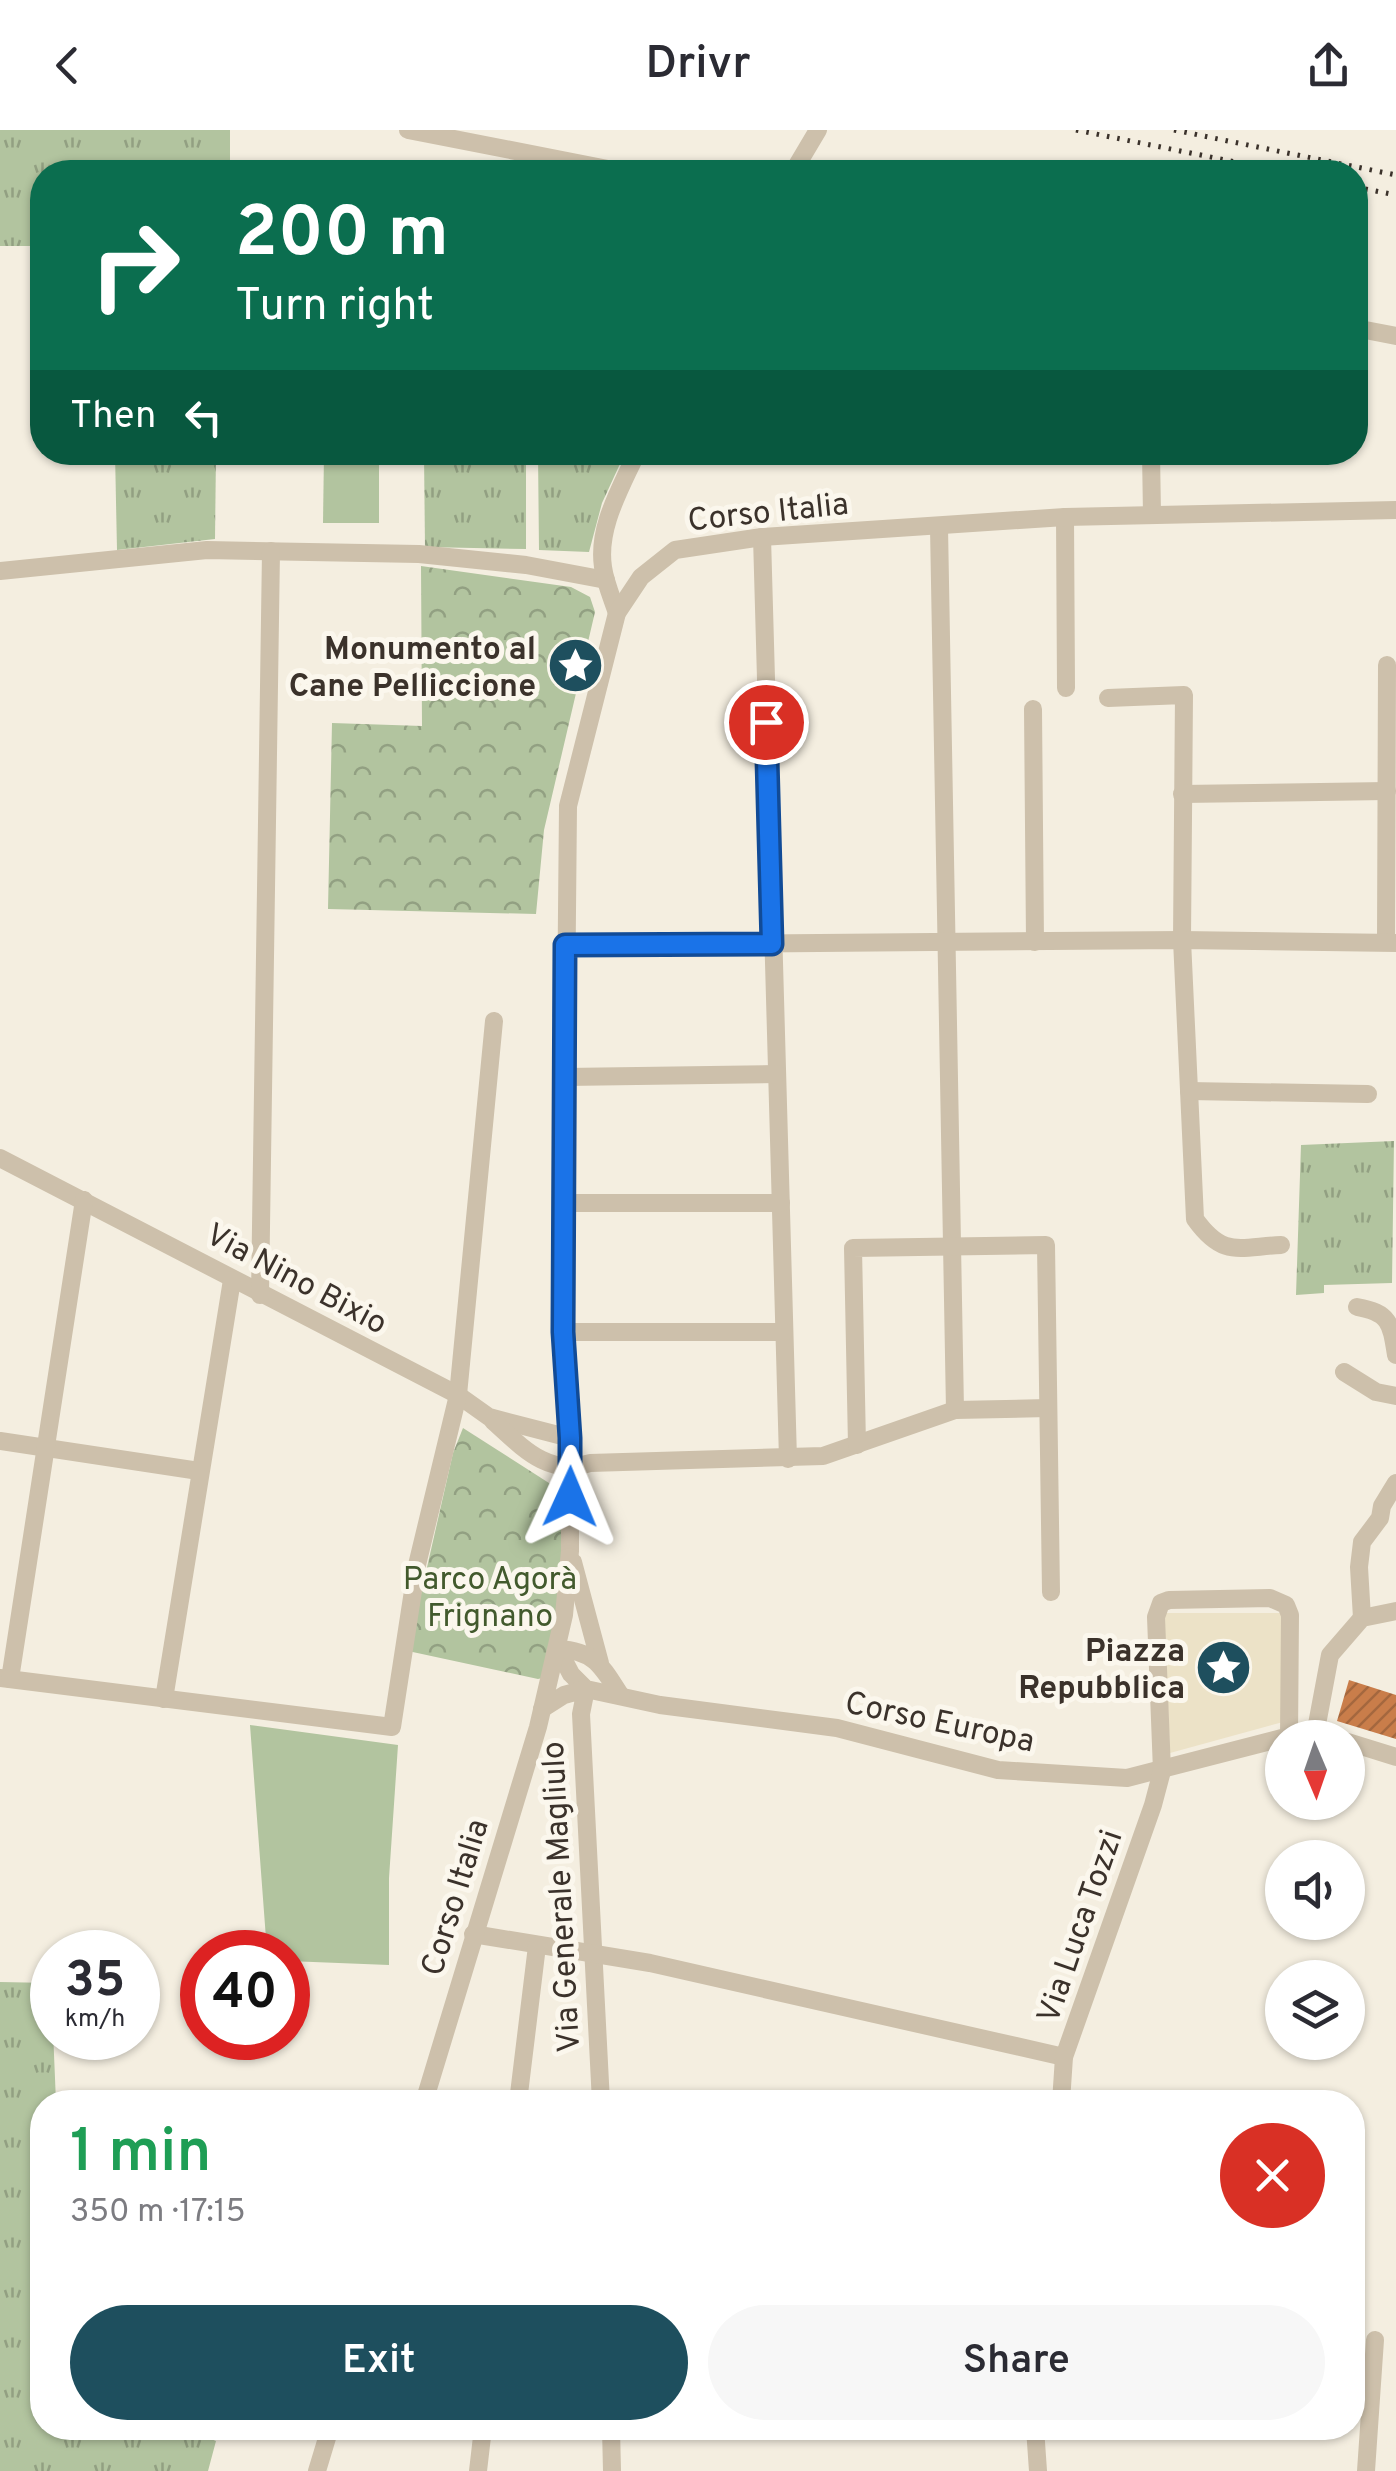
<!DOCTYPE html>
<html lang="en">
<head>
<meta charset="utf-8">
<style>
	body { margin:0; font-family:Overpass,sans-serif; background:#f7f7f7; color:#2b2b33; height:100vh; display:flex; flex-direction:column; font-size:38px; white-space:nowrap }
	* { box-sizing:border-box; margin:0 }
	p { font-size:32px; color:#7c7c81 }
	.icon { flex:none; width:55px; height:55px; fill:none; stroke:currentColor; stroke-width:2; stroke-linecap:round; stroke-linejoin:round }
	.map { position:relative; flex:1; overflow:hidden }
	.side { position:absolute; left:30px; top:1960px; width:1335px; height:350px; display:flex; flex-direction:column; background:#fff; border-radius:40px; box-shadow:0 2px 8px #0004 }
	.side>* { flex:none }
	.top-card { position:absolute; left:30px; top:30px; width:1338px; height:305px; border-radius:40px; box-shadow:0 2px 8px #0004; background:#0b6e4f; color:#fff; overflow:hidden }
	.needle { width:65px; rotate:178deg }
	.tools { position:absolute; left:1265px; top:1590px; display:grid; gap:20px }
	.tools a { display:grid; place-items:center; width:100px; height:100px; border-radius:50%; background:#fff; box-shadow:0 2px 8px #0004; font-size:50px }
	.speed { position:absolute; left:30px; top:1800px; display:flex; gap:20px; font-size:50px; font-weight:700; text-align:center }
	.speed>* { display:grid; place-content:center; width:130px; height:130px; border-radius:50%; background:#fff; box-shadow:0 2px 8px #0004; line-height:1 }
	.speed small { font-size:25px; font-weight:400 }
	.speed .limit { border:15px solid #d22; background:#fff; color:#111 }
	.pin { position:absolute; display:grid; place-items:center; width:85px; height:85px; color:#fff; margin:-42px; border:5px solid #fff; border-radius:50%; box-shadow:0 2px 10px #0007 }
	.me { position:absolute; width:110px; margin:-55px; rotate:1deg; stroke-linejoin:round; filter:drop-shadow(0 0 8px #0008) }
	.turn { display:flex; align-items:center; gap:35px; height:210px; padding:0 40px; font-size:45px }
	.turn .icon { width:130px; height:130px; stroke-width:2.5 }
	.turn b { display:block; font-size:70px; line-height:85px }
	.then { display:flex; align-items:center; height:95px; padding:0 40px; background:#0003; gap:20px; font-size:38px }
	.round { display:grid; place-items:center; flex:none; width:105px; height:105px; border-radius:52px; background:#f7f7f7 }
	.head { display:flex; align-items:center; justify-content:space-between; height:170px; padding:0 40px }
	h1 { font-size:60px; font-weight:600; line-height:75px; color:#1e9e55 }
	.cta { display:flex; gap:20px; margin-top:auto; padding:20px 40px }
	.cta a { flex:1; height:115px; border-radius:60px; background:#1e4f5e; color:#fff; font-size:40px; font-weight:600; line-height:115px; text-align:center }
	.cta a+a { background:#f7f7f7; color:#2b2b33 }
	header { display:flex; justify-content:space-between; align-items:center; height:130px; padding:0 40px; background:#fff; font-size:45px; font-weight:600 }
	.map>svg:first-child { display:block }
</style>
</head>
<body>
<header><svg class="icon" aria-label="back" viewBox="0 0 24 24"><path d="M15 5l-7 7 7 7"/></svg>Drivr<svg class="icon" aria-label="share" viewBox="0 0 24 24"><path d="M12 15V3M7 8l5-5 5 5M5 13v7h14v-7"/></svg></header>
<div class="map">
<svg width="1396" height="2341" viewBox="0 0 1396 2341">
	<defs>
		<pattern id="grass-tufts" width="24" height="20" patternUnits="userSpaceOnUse" patternTransform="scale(2.5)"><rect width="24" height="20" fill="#b2c49f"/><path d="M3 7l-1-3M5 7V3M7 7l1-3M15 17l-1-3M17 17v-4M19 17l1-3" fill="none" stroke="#92a082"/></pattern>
		<pattern id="park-crowns" width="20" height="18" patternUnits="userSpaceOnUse" patternTransform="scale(2.5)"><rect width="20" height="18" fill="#b2c49f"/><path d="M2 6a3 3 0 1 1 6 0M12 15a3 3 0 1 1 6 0" fill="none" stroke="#92a082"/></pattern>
		<pattern id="building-hatch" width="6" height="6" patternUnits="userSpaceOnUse" patternTransform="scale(2.5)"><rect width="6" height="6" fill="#c97d4a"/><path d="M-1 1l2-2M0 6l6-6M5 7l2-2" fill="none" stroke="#a4673e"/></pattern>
	</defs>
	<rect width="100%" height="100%" fill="#f4eee0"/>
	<g fill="url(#grass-tufts)">
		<path d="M0 0H230V42H42V116H0Z"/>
		<path d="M115 323H216L215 409 117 420Z"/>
		<path d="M424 323H526V419L425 417Z"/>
		<path d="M538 323H625L602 373 589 422 539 420Z"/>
		<path d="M1394 1011 1392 1153 1324 1155V1163L1296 1165 1301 1015Z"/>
		<path d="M0 1852 51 1853 56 1972H42V2298H183L216 2311 208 2341H0Z"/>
	</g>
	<g fill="url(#park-crowns)">
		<path d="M421 436 571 457 590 467 595 482 544 700 536 784 328 779 332 593 422 596Z"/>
		<path d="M463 1298 563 1362 564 1418 551 1546 538 1549 408 1521 453 1323Z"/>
	</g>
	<g fill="#b2c49f">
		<path d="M324 323H379V393H323Z"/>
		<path d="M250 1595 398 1615 389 1748V1835L288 1831V1822H267Z"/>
	</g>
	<path fill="#ece2c7" d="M1164 1483H1281L1283 1592 1170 1623Z"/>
	<path fill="url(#building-hatch)" d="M1349 1550 1396 1565V1609L1337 1591Z"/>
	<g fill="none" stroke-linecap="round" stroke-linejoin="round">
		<g stroke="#cdc0ab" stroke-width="18">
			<path d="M408 0 623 42"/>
			<path d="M793 42 818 0"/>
			<path d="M1355 198 1396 206"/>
			<path d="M1151 322 1152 385"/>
			<path d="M1065 387 1066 558"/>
			<path d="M939 397 955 1280"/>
			<path d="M762 407 788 1329"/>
			<path d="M0 441 207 420 419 424 526 435 606 450"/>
			<path d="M617 483C612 468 605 452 603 437 597 397 621 358 637 322"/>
			<path d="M1108 568 1184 565 1182 810 1195 1089C1223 1128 1238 1117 1281 1115"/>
			<path d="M1033 579 1035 812"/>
			<path d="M1182 664 1387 661"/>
			<path d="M1386 812 1387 535"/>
			<path d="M565 815 1182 810 1396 813"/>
			<path d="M565 947 777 944"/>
			<path d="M1189 961 1368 964"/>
			<path d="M0 1028 458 1265 489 1287 570 1308"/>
			<path d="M564 1073H781"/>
			<path d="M260 1165 271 421"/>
			<path d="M1357 1177C1390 1183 1391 1193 1396 1225"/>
			<path d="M563 1202H784"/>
			<path d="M1344 1242 1376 1262 1396 1266"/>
			<path d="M493 1291C522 1317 548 1347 590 1333L823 1326 955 1280 1048 1278"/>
			<path d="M0 1311 199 1341"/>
			<path d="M857 1315 853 1118 1046 1115 1051 1462"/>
			<path d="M573 1432 600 1533"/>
			<path d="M1362 1488 1359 1437 1362 1412 1380 1388 1382 1376 1396 1353"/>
			<path d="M558 1519 571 1544 586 1559 660 1575 837 1598 998 1640 1127 1648 1282 1608"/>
			<path d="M558 1519C596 1521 602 1537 621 1566"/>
			<path d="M0 1548 392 1597 417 1435 458 1265 494 891"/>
			<path d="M10 1549 84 1070"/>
			<path d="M164 1569 232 1150"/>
			<path d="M542 1579 564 1565 586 1559 581 1584 601 1972"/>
			<path d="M1315 1605 1330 1525 1362 1488 1396 1481"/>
			<path d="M1348 1612 1396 1627"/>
			<path d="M473 1804 650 1833 1064 1927"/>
			<path d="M424 1972 538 1597 564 1485 570 1421V1308L563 1202 568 676 617 483 641 447 675 420 762 407 1065 387 1396 380"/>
			<path d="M518 1972 537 1816"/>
			<path d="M1061 1972 1064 1927 1153 1675 1162 1641 1156 1487 1161 1473 1169 1470 1270 1468 1286 1475 1290 1485 1289 1607"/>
			<path d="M611 2298 612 2341"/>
			<path d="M1035 2298 1038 2341"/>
			<path d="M317 2341 330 2298"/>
			<path d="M478 2341 483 2298"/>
			<path d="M1366 2341 1375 2210"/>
		</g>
		<g stroke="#3b322b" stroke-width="5" stroke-dasharray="2.5 8" stroke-linecap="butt">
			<path d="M1076 0 1285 42"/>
			<path d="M1174 0 1396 45"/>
			<path d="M1355 57 1396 65"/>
		</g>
	</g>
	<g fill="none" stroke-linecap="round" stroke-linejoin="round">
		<defs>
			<path id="route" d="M570 1367V1308L563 1202 565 815 772 814 766 592"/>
		</defs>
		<use href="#route" stroke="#114b97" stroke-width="25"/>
		<use href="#route" stroke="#1a73e8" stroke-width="18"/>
	</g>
	<defs>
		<symbol id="sight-disc" viewBox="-11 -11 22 22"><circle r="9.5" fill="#1e4f5e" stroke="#fbf7ed"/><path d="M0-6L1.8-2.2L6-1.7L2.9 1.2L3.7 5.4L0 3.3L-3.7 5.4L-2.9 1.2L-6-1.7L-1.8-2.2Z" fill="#fff"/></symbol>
	</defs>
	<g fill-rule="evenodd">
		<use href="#sight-disc" x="544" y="504" width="63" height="63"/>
		<use href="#sight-disc" x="1192" y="1506" width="63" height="63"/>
	</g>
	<g text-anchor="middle" stroke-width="10" stroke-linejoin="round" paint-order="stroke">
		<g font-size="32" fill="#3b322b" stroke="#fbf7ed">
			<text transform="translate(768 381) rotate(-6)" y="11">Corso Italia</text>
			<text transform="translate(297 1148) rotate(28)" y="11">Via Nino Bixio</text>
			<text transform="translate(940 1591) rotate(12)" y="11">Corso Europa</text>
			<text transform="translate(454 1767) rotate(-73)" y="11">Corso Italia</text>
			<text transform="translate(560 1767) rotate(-93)" y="11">Via Generale Magliulo</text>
			<text transform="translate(1079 1796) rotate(-71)" y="11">Via Luca Tozzi</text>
		</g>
		<g font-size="32" font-weight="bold" fill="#3b322b" stroke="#fbf7ed" text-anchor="end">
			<text x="536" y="529">Monumento al<tspan x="536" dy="37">Cane Pelliccione</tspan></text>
			<text x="1185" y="1531">Piazza<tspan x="1185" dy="37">Repubblica</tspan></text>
		</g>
		<g font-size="32" fill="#425a2d" stroke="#fbf7ed">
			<text x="490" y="1459">Parco Agorà<tspan x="490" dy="37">Frignano</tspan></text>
		</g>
	</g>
</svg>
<div class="tools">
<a><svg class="needle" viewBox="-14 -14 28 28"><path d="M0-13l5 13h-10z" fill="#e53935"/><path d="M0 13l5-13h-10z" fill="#7c7c81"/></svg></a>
<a><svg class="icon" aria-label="sound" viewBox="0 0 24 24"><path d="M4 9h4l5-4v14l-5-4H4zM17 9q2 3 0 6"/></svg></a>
<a><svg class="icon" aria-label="layers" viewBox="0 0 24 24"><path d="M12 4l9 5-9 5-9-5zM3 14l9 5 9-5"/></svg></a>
</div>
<div class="speed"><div>35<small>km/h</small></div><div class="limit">40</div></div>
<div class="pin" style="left:766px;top:592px;background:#d93025"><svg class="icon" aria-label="arrive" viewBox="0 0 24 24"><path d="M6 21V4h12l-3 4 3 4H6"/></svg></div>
<svg class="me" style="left:570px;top:1367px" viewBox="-20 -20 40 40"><path d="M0-17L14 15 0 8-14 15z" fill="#1a73e8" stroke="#fff" stroke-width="4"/></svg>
<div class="top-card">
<div class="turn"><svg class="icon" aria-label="right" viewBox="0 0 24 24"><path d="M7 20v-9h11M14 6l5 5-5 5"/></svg><div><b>200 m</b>Turn right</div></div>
<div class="then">Then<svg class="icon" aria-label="left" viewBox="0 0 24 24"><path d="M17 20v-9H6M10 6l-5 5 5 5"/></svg></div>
</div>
<section class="side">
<div class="head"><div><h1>1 min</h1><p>350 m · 17:15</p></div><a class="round" style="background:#d93025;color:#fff"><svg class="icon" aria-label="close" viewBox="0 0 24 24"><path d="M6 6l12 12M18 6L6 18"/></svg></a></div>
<div class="cta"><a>Exit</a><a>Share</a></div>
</section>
</div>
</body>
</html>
